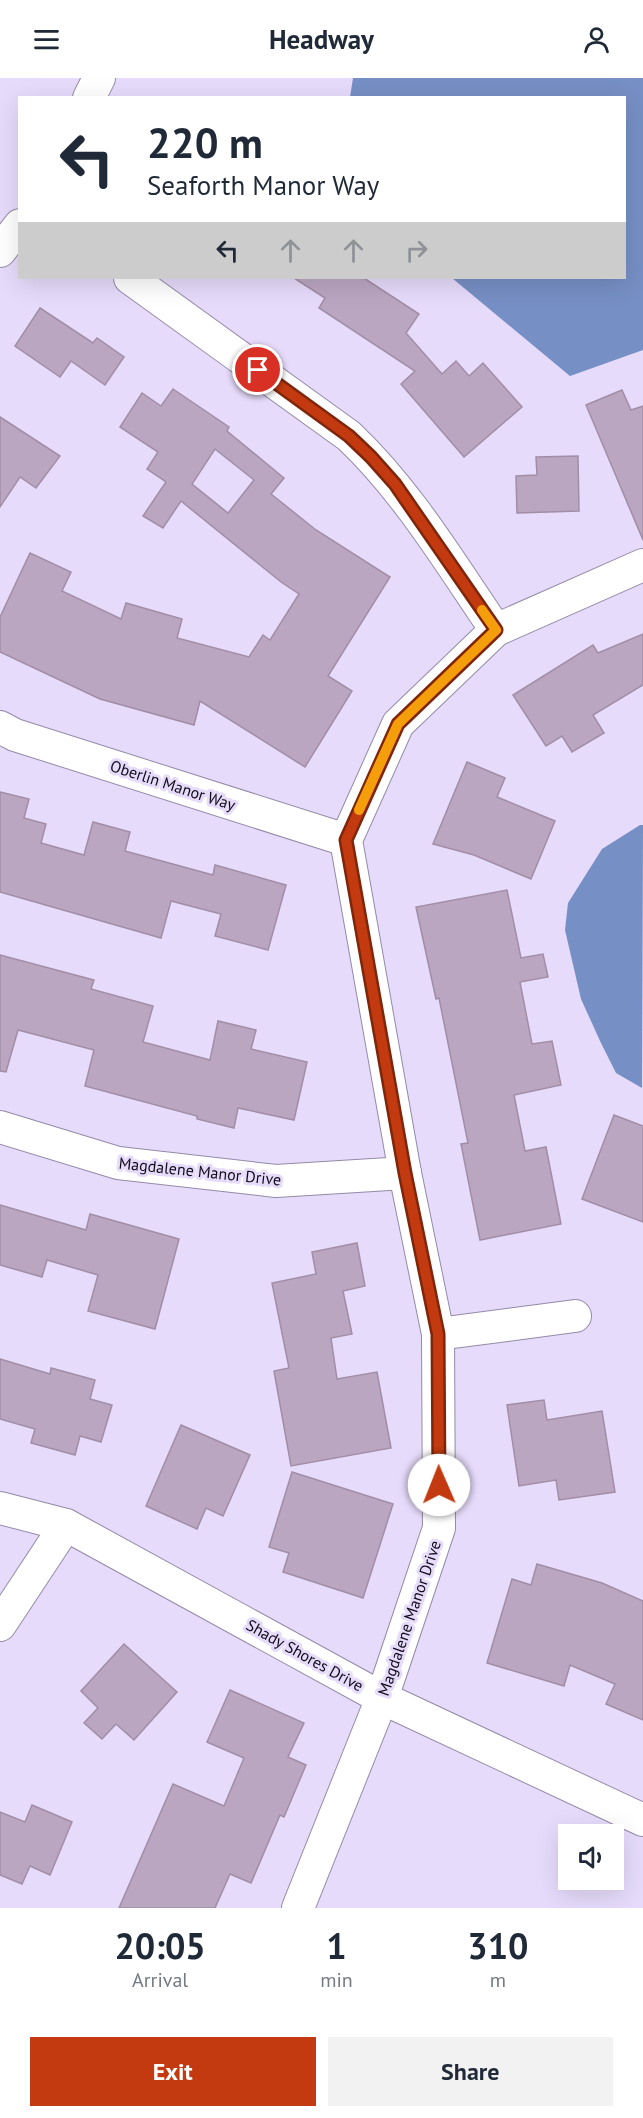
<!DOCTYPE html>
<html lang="en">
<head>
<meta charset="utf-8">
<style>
	body { margin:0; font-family:"PT Sans",sans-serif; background:#f2f2f3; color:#1f2937; height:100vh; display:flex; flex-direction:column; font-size:22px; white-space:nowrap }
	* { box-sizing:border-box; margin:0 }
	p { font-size:20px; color:#747a83 }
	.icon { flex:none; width:33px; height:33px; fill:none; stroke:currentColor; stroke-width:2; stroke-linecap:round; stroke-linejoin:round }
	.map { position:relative; height:1830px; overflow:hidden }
	.sheet { display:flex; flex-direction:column; background:#fff; flex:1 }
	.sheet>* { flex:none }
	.top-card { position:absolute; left:18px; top:18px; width:608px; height:183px; border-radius:0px; box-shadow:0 6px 24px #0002; background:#fff; color:#1f2937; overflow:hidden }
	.fabs { position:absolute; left:558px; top:1746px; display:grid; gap:12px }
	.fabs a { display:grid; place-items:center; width:66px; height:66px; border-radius:0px; background:#fff; box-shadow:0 6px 24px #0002; font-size:30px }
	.pin { position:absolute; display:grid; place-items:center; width:51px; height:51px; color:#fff; margin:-26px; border:3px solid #fff; border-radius:50%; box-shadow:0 2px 6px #0007 }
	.me { position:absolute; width:66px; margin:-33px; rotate:359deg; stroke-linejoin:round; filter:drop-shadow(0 0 4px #0008) }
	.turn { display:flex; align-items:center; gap:21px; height:126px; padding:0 30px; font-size:27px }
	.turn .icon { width:78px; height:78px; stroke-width:2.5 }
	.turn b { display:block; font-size:42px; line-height:51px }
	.lanes { display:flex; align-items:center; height:57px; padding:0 30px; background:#0003; justify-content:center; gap:30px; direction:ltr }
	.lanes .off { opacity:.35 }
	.eta { display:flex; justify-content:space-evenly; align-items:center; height:102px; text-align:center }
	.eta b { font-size:36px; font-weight:700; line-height:42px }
	.action { display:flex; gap:12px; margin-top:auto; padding:12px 30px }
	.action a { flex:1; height:69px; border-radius:0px; background:#c33a10; color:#fff; font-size:24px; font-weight:700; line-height:69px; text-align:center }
	.action a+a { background:#f2f2f3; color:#1f2937 }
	header { display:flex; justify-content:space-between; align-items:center; height:78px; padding:0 30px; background:#fff; font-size:27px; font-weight:700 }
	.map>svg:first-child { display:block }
</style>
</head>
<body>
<header><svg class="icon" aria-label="menu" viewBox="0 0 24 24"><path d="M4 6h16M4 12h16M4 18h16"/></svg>Headway<svg class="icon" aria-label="person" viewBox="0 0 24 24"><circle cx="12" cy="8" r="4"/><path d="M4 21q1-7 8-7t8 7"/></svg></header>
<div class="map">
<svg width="643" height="1830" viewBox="0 0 643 1830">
	<rect width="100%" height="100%" fill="#e6dbfb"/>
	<g fill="#768fc4">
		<path d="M353 0H643V272L570 298 452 200H624V20L350 19Z"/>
		<path d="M640 747H643L642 1010 616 995 601 965 581 921 565 852 568 825 602 771Z"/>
	</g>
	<g fill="#bba6c1" stroke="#a28da7" stroke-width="1.5" fill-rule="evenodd">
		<path d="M294 200H364L419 236 406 255 442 296 456 283 469 298 483 285 522 329 464 379 401 306 415 293 319 230 325 220Z"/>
		<path d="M40 230 93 265 97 260 124 279 105 307 71 283 60 299 15 268Z"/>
		<path d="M173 311 229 349 227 353 284 400 271 416 316 452 390 499 328 598 352 613 305 689 200 623 194 647 100 621 0 574V539L30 475 71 494 62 513 121 541 126 525 182 541 177 560 249 579 263 557 270 562 299 516 281 504 181 423 163 450 143 438 166 404 147 391 158 374 120 349 142 315 161 328ZM215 371 254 402 228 435 192 406Z"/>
		<path d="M622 312 631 332 643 328V462L586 327Z"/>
		<path d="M0 339 60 378 36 410 20 399 0 429Z"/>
		<path d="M578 378 579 433 517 435 516 398 537 397 536 379Z"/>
		<path d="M643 556V607L593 637 604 655 572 674 562 658 546 668 513 617 593 567 598 575Z"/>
		<path d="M467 684 505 700 497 719 555 743 531 801 474 777 433 766Z"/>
		<path d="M0 714 29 721 24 740 46 746 41 765 84 777 93 744 130 754 125 773 213 797 215 787 286 807 268 872 215 858 221 836 171 823 161 860 0 814Z"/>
		<path d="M507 812 521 880 543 876 548 899 520 904 532 966 552 963 561 1007 514 1017 525 1073 546 1069 561 1146 480 1162 461 1066 468 1065 439 920 436 921 416 829Z"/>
		<path d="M0 877 94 902 91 911 153 928 143 964 210 982 218 943 256 952 251 971 307 984 294 1042 238 1030 234 1050 197 1041V1038L85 1008 94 972 18 952 6 994 0 993Z"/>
		<path d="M614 1037 643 1048V1144L582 1121Z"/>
		<path d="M0 1127 86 1152 90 1136 179 1161 155 1251 88 1233 98 1197 47 1182 42 1199 0 1187Z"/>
		<path d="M357 1165 365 1208 343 1213 352 1256 331 1260 337 1301 377 1294 391 1370 291 1388 274 1293 289 1290 272 1205 316 1196 312 1174Z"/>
		<path d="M0 1281 50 1296 51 1290 95 1302 90 1321 112 1327 101 1364 80 1358 75 1377 31 1365 35 1351 0 1341Z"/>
		<path d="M544 1322 547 1342 602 1333 615 1414 559 1422 556 1402 519 1408 507 1327Z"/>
		<path d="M181 1347 250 1377 223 1438 206 1430 197 1451 146 1428Z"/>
		<path d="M292 1394 393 1426 363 1520 283 1494 289 1475 269 1469Z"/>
		<path d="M537 1486 602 1505 643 1523V1642L606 1626 615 1606 570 1587 564 1608 487 1585 512 1501 531 1507Z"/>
		<path d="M124 1566 177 1614 134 1662 116 1646 102 1661 84 1645 98 1630 81 1613Z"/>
		<path d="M230 1612 304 1645 288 1679 306 1687 284 1739 280 1737 251 1805 230 1796 215 1830H119L173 1706 224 1728 244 1680 207 1664Z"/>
		<path d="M32 1727 72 1744 50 1797 30 1788 22 1806 0 1797V1734L25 1744Z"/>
	</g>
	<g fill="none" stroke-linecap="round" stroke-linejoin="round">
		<defs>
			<g id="minor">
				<path d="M89 20 99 0"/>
				<path d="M0 173 20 147"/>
				<path d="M130 200 349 358C408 414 450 485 496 552"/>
				<path d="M0 649 15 657 346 762"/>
				<path d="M0 1049 118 1085 276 1103 405 1095"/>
				<path d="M438 1256 575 1238"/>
				<path d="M0 1430 66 1447 382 1620 643 1742"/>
				<path d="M0 1547 66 1447"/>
				<path d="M298 1830 382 1620 439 1450 438 1256 405 1095 346 762 398 646 496 552 643 487"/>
			</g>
		</defs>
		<use href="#minor" stroke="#948aa7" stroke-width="34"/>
		<use href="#minor" stroke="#fff" stroke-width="32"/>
	</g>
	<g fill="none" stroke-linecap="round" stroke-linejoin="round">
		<defs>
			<path id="route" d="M258 292 349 358 371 379 395 406 496 552 398 646 346 762 405 1095 438 1256 439 1407"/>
		</defs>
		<use href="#route" stroke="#7f260a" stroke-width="15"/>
		<use href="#route" stroke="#c33a10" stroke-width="10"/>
		<path stroke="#f59e0b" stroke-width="10" d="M359 732 398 646 496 552 482 532"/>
	</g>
	<g text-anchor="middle" stroke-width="6" stroke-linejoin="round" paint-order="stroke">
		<g font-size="16" fill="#100c17" stroke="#e6dbfb">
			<text transform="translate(173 707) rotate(18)" y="6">Oberlin Manor Way</text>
			<text transform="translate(200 1093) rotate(6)" y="6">Magdalene Manor Drive</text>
			<text transform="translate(409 1540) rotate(-71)" y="6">Magdalene Manor Drive</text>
			<text transform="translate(305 1577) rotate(29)" y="6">Shady Shores Drive</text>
		</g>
	</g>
</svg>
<div class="fabs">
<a><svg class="icon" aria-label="sound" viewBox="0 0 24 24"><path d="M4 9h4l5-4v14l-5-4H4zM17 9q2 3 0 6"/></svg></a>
</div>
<div class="pin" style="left:258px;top:292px;background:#d93025"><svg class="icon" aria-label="arrive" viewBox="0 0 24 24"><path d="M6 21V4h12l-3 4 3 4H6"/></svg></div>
<svg class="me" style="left:439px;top:1407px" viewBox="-20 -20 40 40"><circle r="19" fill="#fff"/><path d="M0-13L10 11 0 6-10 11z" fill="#c33a10"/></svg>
<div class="top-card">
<div class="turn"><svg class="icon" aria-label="left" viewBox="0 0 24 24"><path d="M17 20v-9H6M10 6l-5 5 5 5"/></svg><div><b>220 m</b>Seaforth Manor Way</div></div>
<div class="lanes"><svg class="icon" aria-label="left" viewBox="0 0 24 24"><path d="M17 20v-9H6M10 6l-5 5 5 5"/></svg><svg class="icon off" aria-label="ahead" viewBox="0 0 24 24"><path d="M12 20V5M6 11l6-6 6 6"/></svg><svg class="icon off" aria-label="ahead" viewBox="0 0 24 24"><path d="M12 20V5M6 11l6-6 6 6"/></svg><svg class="icon off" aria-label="right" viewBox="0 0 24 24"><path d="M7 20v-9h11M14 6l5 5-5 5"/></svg></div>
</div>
</div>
<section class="sheet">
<div class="eta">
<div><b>20:05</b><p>Arrival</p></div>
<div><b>1</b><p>min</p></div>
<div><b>310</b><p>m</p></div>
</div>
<div class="action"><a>Exit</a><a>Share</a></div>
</section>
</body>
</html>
